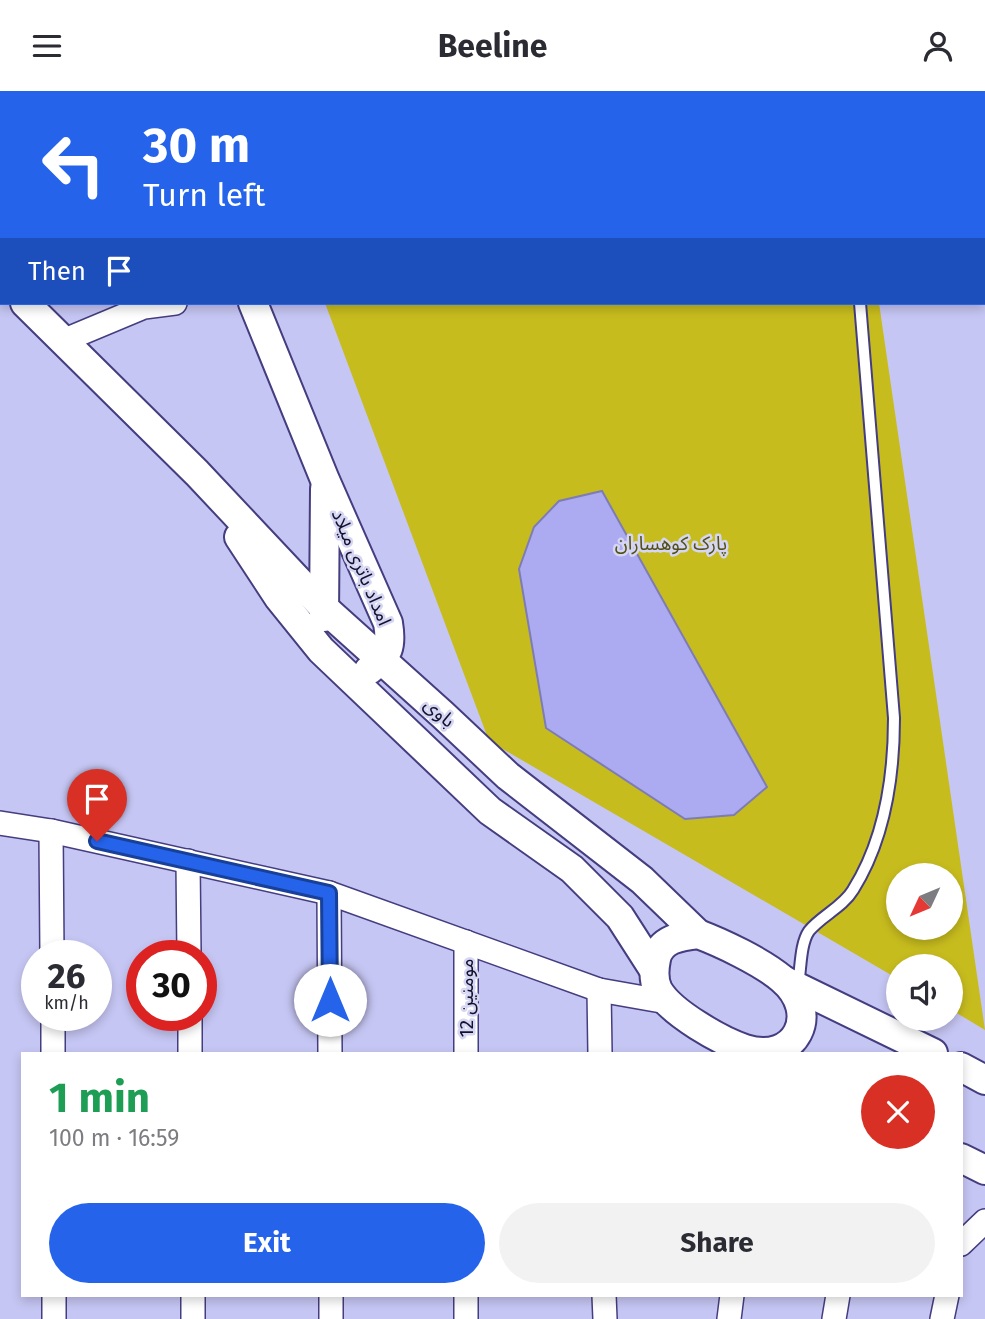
<!DOCTYPE html>
<html lang="en">
<head>
<meta charset="utf-8">
<style>
	body { margin:0; font-family:"Fira Sans","Noto Sans Arabic",sans-serif; background:#f2f2f3; color:#2b2b33; height:100vh; display:flex; flex-direction:column; font-size:26px; white-space:nowrap }
	* { box-sizing:border-box; margin:0 }
	p { font-size:23px; color:#7c7c81 }
	.icon { flex:none; width:38px; height:38px; fill:none; stroke:currentColor; stroke-width:2; stroke-linecap:round; stroke-linejoin:round }
	.map { position:relative; flex:1; overflow:hidden }
	.details { position:absolute; left:21px; top:961px; width:942px; height:245px; display:flex; flex-direction:column; background:#fff; border-radius:0px; box-shadow:0 4px 10px #0003 }
	.details>* { flex:none }
	.hud { position:absolute; left:0px; top:0px; width:985px; height:214px; box-shadow:0 4px 10px #0003; background:#2563eb; color:#fff; overflow:hidden }
	.needle { width:46px; rotate:226deg }
	.fabs { position:absolute; left:886px; top:772px; display:grid; gap:14px }
	.fabs a { display:grid; place-items:center; width:77px; height:77px; border-radius:50%; background:#fff; box-shadow:0 4px 10px #0003; font-size:35px }
	.speed { position:absolute; left:21px; top:849px; display:flex; gap:14px; font-size:35px; font-weight:700; text-align:center }
	.speed>* { display:grid; place-content:center; width:91px; height:91px; border-radius:50%; background:#fff; box-shadow:0 4px 10px #0003; line-height:1 }
	.speed small { font-size:18px; font-weight:400 }
	.speed .limit { border:10px solid #d22; background:#fff; color:#111 }
	.pin { position:absolute; display:grid; place-items:center; width:60px; height:60px; color:#fff; margin:-72px -30px; border-radius:50% 50% 50% 0; rotate:-45deg; box-shadow:0 0 7px #0007 }
	.pin .icon { rotate:45deg }
	.me { position:absolute; width:77px; margin:-38px; rotate:0deg; stroke-linejoin:round; filter:drop-shadow(0 0 5px #0008) }
	.turn { display:flex; align-items:center; gap:24px; height:147px; padding:0 28px; font-size:32px }
	.turn .icon { width:91px; height:91px; stroke-width:2.5 }
	.turn b { display:block; font-size:49px; line-height:60px }
	.then { display:flex; align-items:center; height:66px; padding:0 28px; background:#0003; gap:14px; font-size:26px }
	.round { display:grid; place-items:center; flex:none; width:74px; height:74px; border-radius:37px; background:#f2f2f3 }
	.summary { display:flex; align-items:center; justify-content:space-between; height:119px; padding:0 28px }
	h1 { font-size:42px; font-weight:700; line-height:52px; color:#1e9e55 }
	.cta { display:flex; gap:14px; margin-top:auto; padding:14px 28px }
	.cta a { flex:1; height:80px; border-radius:42px; background:#2563eb; color:#fff; font-size:28px; font-weight:700; line-height:80px; text-align:center }
	.cta a+a { background:#f2f2f3; color:#2b2b33 }
	header { display:flex; justify-content:space-between; align-items:center; height:91px; padding:0 28px; background:#fff; font-size:32px; font-weight:700 }
	.map>svg:first-child { display:block }
</style>
</head>
<body>
<header><svg class="icon" aria-label="menu" viewBox="0 0 24 24"><path d="M4 6h16M4 12h16M4 18h16"/></svg>Beeline<svg class="icon" aria-label="person" viewBox="0 0 24 24"><circle cx="12" cy="8" r="4"/><path d="M4 21q1-7 8-7t8 7"/></svg></header>
<div class="map">
<svg width="985" height="1228" viewBox="0 0 985 1228">
	<rect width="100%" height="100%" fill="#c6c6f4"/>
	<g fill="#c7bc1e" fill-rule="evenodd">
		<path d="M246 0H847L848 2H247Z"/>
		<path d="M325 212H879L985 939 950 918V875H898V888L489 650ZM898 784H950V836H898Z"/>
	</g>
	<path fill="#acaaf0" stroke="#7e7cb6" stroke-width="2" d="M602 400 767 696 734 724 685 728 546 637 519 478 534 436 559 410Z"/>
	<g fill="none" stroke-linecap="round" stroke-linejoin="round">
		<defs>
			<g id="service">
				<path d="M843 0V2"/>
				<path d="M798 893C801 878 800 853 809 840 821 825 843 816 853 799 885 748 894 687 894 627L860 212"/>
			</g>
			<g id="minor">
				<path d="M0 94H2"/>
				<path d="M65 249 144 216 175 212"/>
				<path d="M0 732 51 740 329 802 599 899 667 911"/>
				<path d="M51 740 52 864"/>
				<path d="M188 770 189 864"/>
				<path d="M329 802 330 962"/>
				<path d="M466 851V962"/>
				<path d="M599 899 600 962"/>
				<path d="M53 924V962"/>
				<path d="M190 924V962"/>
				<path d="M961 1153 985 1130"/>
				<path d="M54 1204V1228"/>
				<path d="M193 1204V1228"/>
				<path d="M331 1204V1228"/>
				<path d="M466 1204V1228"/>
				<path d="M604 1204 605 1228"/>
				<path d="M729 1228 732 1204"/>
				<path d="M834 1228 838 1204"/>
				<path d="M942 1228 947 1204"/>
			</g>
			<g id="tertiary">
				<path d="M182 0 183 2"/>
				<path d="M0 188 2 190"/>
				<path d="M25 212 197 382 324 517 443 624 508 685 642 789 698 843"/>
				<path d="M253 212 325 389 388 532C392 556 389 564 369 579"/>
				<path d="M239 446 279 507 321 559 490 720 572 778 620 826 654 879"/>
				<path d="M324 526 325 398"/>
				<path d="M698 843C722 852 762 871 782 888 822 922 796 974 745 958 721 950 671 922 658 899 653 889 654 878 656 868 660 848 681 845 698 843Z"/>
				<path d="M785 890 933 962"/>
				<path d="M961 976 985 989"/>
				<path d="M961 1067 985 1079"/>
			</g>
		</defs>
		<use href="#service" stroke="#443d7f" stroke-width="14"/>
		<use href="#minor" stroke="#443d7f" stroke-width="26"/>
		<use href="#tertiary" stroke="#443d7f" stroke-width="32"/>
		<use href="#service" stroke="#fff" stroke-width="10"/>
		<use href="#minor" stroke="#fff" stroke-width="23"/>
		<use href="#tertiary" stroke="#fff" stroke-width="28"/>
	</g>
	<g fill="none" stroke-linecap="round" stroke-linejoin="round">
		<defs>
			<path id="route" d="M97 750 329 802 330 909"/>
		</defs>
		<use href="#route" stroke="#184099" stroke-width="18"/>
		<use href="#route" stroke="#2563eb" stroke-width="12"/>
	</g>
	<g text-anchor="middle" stroke-width="5" stroke-linejoin="round" paint-order="stroke">
		<g font-size="19" fill="#534e12" stroke="#d5d5f4">
			<text x="671" y="459">پارک کوهساران</text>
		</g>
		<g font-size="19" fill="#14112d" stroke="#d5d5f4">
			<text transform="translate(362 476) rotate(67)" y="7">امداد باتری میلاد</text>
			<text transform="translate(440 621) rotate(42)" y="7">باوی</text>
			<text transform="translate(466 907) rotate(-90)" y="7">مومنین 12</text>
		</g>
	</g>
</svg>
<div class="fabs">
<a><svg class="needle" viewBox="-14 -14 28 28"><path d="M0-13l5 13h-10z" fill="#e53935"/><path d="M0 13l5-13h-10z" fill="#7c7c81"/></svg></a>
<a><svg class="icon" aria-label="sound" viewBox="0 0 24 24"><path d="M4 9h4l5-4v14l-5-4H4zM17 9q2 3 0 6"/></svg></a>
</div>
<div class="speed"><div>26<small>km/h</small></div><div class="limit">30</div></div>
<div class="pin" style="left:97px;top:750px;background:#d93025"><svg class="icon" aria-label="arrive" viewBox="0 0 24 24"><path d="M6 21V4h12l-3 4 3 4H6"/></svg></div>
<svg class="me" style="left:330px;top:909px" viewBox="-20 -20 40 40"><circle r="19" fill="#fff"/><path d="M0-13L10 11 0 6-10 11z" fill="#2563eb"/></svg>
<div class="hud">
<div class="turn"><svg class="icon" aria-label="left" viewBox="0 0 24 24"><path d="M17 20v-9H6M10 6l-5 5 5 5"/></svg><div><b>30 m</b>Turn left</div></div>
<div class="then">Then<svg class="icon" aria-label="arrive" viewBox="0 0 24 24"><path d="M6 21V4h12l-3 4 3 4H6"/></svg></div>
</div>
<section class="details">
<div class="summary"><div><h1>1 min</h1><p>100 m · 16:59</p></div><a class="round" style="background:#d93025;color:#fff"><svg class="icon" aria-label="close" viewBox="0 0 24 24"><path d="M6 6l12 12M18 6L6 18"/></svg></a></div>
<div class="cta"><a>Exit</a><a>Share</a></div>
</section>
</div>
</body>
</html>
